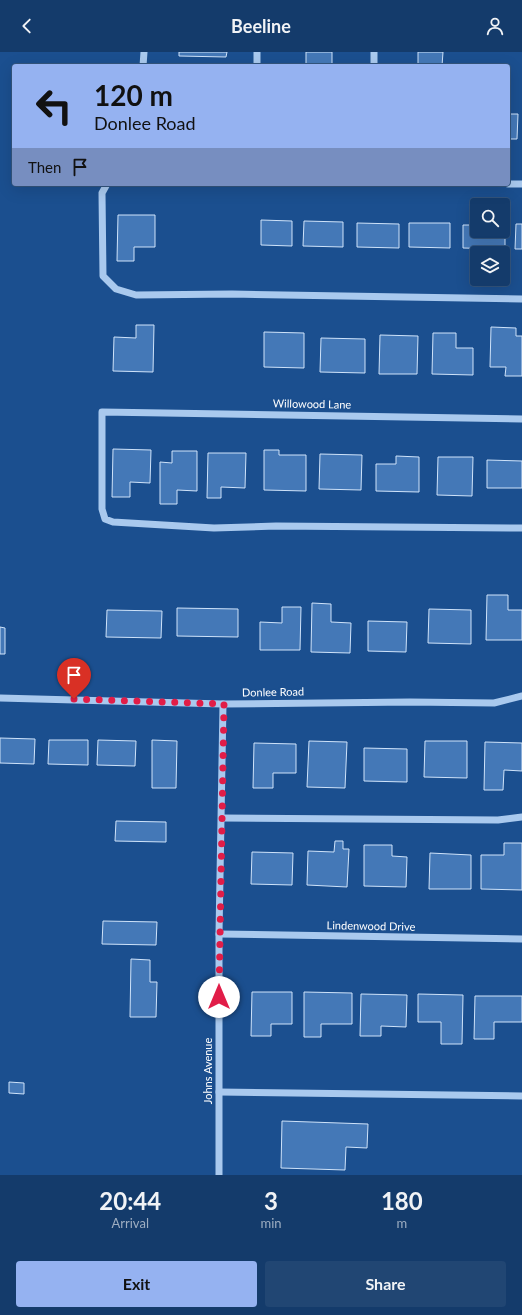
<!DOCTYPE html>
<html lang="en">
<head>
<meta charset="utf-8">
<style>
	body { margin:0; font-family:Lato,sans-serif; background:#214673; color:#f1f3f6; height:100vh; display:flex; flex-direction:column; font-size:15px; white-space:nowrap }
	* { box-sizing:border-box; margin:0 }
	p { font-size:13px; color:#9dadc1 }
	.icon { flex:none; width:22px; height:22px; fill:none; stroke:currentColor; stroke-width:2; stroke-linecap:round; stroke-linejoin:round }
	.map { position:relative; height:1123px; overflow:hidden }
	.side { display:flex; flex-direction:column; background:#143b6b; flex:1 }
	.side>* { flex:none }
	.top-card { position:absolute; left:12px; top:12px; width:498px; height:122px; border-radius:4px; box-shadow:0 4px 16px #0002,0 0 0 1px #33557e; background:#95b2f1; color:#111; overflow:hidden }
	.controls { position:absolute; left:470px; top:146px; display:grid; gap:8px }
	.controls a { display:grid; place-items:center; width:40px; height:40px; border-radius:4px; background:#143b6b; box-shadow:0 4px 16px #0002,0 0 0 1px #33557e; font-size:20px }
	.pin { position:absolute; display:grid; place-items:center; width:34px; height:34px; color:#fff; margin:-41px -17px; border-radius:50% 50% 50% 0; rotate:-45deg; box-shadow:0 0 4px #0007 }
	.pin .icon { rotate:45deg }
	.me { position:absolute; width:44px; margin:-22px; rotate:0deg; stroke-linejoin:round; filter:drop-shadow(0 0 3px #0008) }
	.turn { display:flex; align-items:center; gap:14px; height:84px; padding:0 16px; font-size:18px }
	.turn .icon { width:52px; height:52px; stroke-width:2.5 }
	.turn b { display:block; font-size:28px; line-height:34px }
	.then { display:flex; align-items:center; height:38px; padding:0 16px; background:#0003; gap:8px; font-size:15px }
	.eta { display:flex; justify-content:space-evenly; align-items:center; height:68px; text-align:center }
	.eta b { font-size:24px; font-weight:700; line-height:28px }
	.action { display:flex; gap:8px; margin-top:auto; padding:8px 16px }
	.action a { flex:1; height:46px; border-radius:4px; background:#95b2f1; color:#111; font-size:16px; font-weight:700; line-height:46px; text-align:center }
	.action a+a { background:#214673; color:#f1f3f6 }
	header { display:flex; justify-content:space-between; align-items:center; height:52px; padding:0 16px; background:#143b6b; font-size:18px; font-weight:700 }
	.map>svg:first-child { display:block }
</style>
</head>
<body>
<header><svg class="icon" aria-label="back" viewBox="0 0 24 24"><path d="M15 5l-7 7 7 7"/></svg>Beeline<svg class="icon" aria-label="person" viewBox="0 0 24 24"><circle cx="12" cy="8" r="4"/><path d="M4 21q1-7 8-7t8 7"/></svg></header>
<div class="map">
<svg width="522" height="1123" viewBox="0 0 522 1123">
	<rect width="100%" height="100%" fill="#1b4f8f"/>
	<g fill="#4478b7" stroke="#cfe3fa">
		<path d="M179 0H227L226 5 179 4Z"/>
		<rect x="306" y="0" width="26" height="14"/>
		<path d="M418 0H443L442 14H418Z"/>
		<path d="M508 62H518L517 87H508Z"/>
		<path d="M118 163H155V195H134V209H117Z"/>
		<path d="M261 168 292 169V194L261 193Z"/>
		<path d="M304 169 343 170V195L303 194Z"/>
		<path d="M357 171 399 172V196L357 195Z"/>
		<path d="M409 171H450V196L409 195Z"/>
		<path d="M516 172H522V197H515Z"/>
		<path d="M463 173H477V179H503V174H505V197L463 196Z"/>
		<path d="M136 273H154L153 320 113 319 114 285 136 286Z"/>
		<path d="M491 275 516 276V284H522V324H505L506 315H490Z"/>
		<path d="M264 280 304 281V316L264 315Z"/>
		<path d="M433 281H456V296H473V323L432 322Z"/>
		<path d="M380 283 418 284 417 322H379Z"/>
		<path d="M321 286 365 287V321L320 320Z"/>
		<path d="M113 397 151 398 150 431 130 430V445H112Z"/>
		<path d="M264 398H279V403H306V439L264 438Z"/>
		<path d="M172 399H197V439L177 438V452H160V410L172 411Z"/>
		<path d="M208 401H246L245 436 221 435V446H207Z"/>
		<path d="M320 402 362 403 361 438 319 437Z"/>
		<path d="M396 404 419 405V440L376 439V412H396Z"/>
		<path d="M438 405H473L472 444 437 443Z"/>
		<path d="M487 408 522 409V436H487Z"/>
		<path d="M487 543H508V558H522V588H486Z"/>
		<path d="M312 551 331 552V570L351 571 350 601 311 600Z"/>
		<path d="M282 555H301L300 598H260V570L282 571Z"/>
		<path d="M177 556 238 557V585L177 584Z"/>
		<path d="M429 557 471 558V592L428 591Z"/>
		<path d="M107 558 162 559 161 586 106 585Z"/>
		<path d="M368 569 407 570 406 600 368 599Z"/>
		<path d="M0 575 5 576V602H0Z"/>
		<path d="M0 686 35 687 34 712 0 711Z"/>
		<path d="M49 688H88V713L48 712Z"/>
		<path d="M98 688 136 689 135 714 97 713Z"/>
		<path d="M152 688 177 689 176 736H152Z"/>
		<path d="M309 689 347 690 345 736 307 735Z"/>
		<path d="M425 689H467V726L424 725Z"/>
		<path d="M485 690 522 691V719L504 718 503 738H484Z"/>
		<path d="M254 691 296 692V721H273V736H253Z"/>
		<path d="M364 696 407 697V730L364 729Z"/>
		<path d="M116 769 166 770V790L115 789Z"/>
		<path d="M335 789H343V797H349L347 835 307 833 308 799 334 800Z"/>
		<path d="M504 791H522V838L481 837V803H504Z"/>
		<path d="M364 793H392V804L407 805 406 835 364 834Z"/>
		<path d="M252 800 293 801 292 833 251 832Z"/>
		<path d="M430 801 471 803V837H429Z"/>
		<path d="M103 869 157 870 156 893 102 892Z"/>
		<path d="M131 907 150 908V930H157L156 965H130Z"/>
		<path d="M252 940H292V972H271V984H251Z"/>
		<path d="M304 940 352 941V972H321V985H304Z"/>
		<path d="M361 942 407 943 406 975 381 974V984H360Z"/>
		<path d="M418 942 463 943 462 992H441V970H418Z"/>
		<path d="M475 944H522V970H494V987H474Z"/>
		<path d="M9 1030 24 1031V1042L9 1041Z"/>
		<path d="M282 1069 368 1072 367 1096 346 1095 345 1118 281 1116Z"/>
	</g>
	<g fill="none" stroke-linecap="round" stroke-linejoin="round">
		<g stroke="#a9c9ee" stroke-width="7">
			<path d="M143 14 144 0"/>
			<path d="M257 14V0"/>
			<path d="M374 14V0"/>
			<path d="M107 132 102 141 103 224 116 237 136 243 232 242 522 247"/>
			<path d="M508 132H522"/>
			<path d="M522 367 102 360V457L105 467 113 470 214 476 276 474 522 476"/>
			<path d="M0 646 223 652 410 650 494 651 522 644"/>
			<path d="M222 766 498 768 522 765"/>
			<path d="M219 882 522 887"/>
			<path d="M219 1040 522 1044"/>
			<path d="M219 1123V882L223 652"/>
		</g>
	</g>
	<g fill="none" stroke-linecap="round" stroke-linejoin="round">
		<path stroke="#e11d48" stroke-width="7" stroke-dasharray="0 12.6" d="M74 647 224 652 219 945"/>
	</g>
	<g text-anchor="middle" stroke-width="3.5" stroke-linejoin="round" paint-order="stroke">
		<g font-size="11" fill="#fff" stroke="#1b4f8f">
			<text transform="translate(312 352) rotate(1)" y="4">Willowood Lane</text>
			<text transform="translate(273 640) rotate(-1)" y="4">Donlee Road</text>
			<text transform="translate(371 874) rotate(1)" y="4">Lindenwood Drive</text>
			<text transform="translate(208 1019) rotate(-90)" y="4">Johns Avenue</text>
		</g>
	</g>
</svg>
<div class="controls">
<a><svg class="icon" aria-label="search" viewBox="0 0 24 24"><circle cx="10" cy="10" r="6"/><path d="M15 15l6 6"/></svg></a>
<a><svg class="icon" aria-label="layers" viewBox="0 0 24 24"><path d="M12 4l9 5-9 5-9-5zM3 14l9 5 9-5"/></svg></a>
</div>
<div class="pin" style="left:74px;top:647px;background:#d93025"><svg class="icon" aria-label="arrive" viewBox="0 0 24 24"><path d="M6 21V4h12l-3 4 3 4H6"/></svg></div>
<svg class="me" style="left:219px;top:945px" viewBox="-20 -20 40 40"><circle r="19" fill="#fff"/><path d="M0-13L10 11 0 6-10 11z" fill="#e11d48"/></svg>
<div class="top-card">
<div class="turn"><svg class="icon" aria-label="left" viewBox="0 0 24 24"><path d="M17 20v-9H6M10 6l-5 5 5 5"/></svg><div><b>120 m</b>Donlee Road</div></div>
<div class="then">Then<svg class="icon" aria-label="arrive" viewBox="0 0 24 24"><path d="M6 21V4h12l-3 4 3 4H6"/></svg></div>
</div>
</div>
<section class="side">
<div class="eta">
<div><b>20:44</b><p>Arrival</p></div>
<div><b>3</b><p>min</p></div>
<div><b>180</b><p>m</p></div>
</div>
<div class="action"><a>Exit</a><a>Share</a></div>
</section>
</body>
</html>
